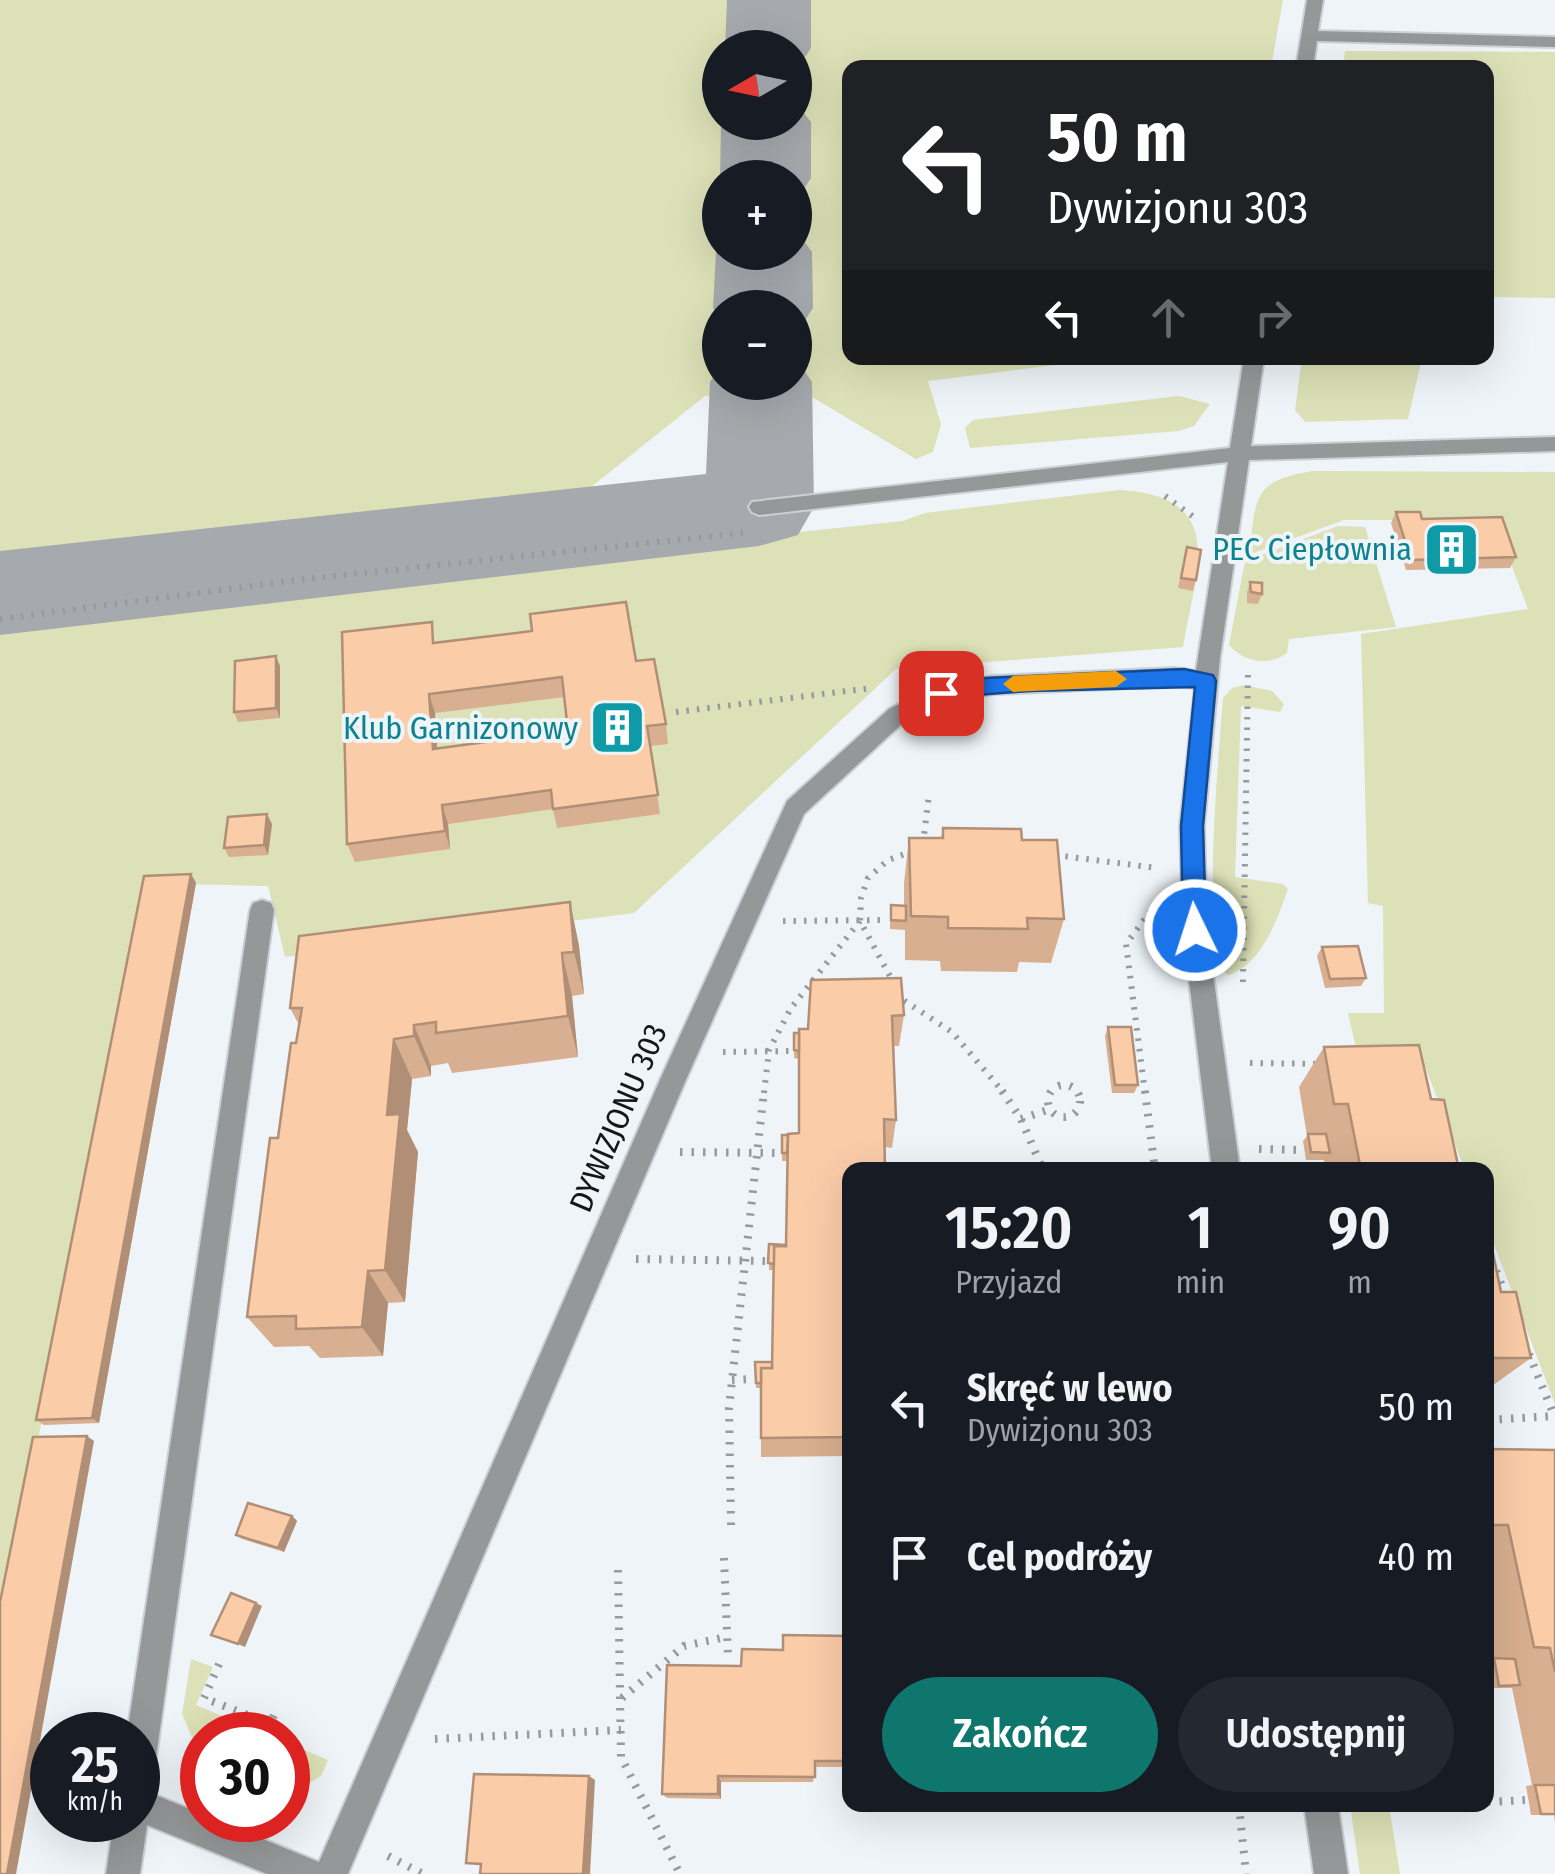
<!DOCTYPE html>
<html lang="pl">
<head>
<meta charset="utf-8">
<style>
	body { margin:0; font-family:"Fira Sans Condensed",sans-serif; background:#242831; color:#f1f3f6; height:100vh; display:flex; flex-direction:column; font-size:38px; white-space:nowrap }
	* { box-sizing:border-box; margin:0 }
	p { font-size:32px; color:#9ea1a6 }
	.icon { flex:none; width:55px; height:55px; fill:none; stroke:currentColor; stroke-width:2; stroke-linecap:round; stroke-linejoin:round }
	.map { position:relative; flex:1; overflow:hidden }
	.details { position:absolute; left:842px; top:1162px; width:652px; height:650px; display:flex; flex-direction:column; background:#171b24; border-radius:20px; box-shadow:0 10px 40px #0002 }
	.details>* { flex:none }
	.banner { position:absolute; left:842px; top:60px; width:652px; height:305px; border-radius:20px; box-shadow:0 10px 40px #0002; background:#202124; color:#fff; overflow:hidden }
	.needle { width:65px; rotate:261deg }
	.controls { position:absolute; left:702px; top:30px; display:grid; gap:20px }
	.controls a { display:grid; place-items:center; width:110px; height:110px; border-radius:50%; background:#171b24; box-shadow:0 10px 40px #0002; font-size:50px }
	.speed { position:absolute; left:30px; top:1712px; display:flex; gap:20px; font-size:50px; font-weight:700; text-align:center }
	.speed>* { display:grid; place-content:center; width:130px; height:130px; border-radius:50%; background:#171b24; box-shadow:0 10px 40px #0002; line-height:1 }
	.speed small { font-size:25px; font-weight:400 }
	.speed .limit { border:15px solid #d22; background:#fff; color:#111 }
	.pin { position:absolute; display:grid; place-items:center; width:85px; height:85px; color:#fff; margin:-42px; border-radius:20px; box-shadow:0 5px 15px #0006 }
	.me { position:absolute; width:110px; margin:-55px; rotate:356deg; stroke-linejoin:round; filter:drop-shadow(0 0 8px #0008) }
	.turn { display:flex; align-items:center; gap:35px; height:210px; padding:0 40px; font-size:45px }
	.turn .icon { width:130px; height:130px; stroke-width:2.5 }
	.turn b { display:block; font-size:70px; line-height:85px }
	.lanes { display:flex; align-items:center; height:95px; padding:0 40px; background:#0003; justify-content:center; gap:50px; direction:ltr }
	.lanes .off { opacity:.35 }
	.eta { display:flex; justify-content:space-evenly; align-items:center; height:170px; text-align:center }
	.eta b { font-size:60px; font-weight:600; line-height:70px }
	.action { display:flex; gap:20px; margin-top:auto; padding:20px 40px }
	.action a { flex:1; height:115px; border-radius:60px; background:#0f766e; color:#fff; font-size:40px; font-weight:600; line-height:115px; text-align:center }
	.action a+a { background:#242831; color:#f1f3f6 }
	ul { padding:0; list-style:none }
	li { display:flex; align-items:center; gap:30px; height:150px; padding:0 40px }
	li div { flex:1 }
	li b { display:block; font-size:38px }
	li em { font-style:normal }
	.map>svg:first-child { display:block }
</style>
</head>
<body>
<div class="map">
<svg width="1555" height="1874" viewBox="0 0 1555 1874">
	<rect width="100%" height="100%" fill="#eef4f8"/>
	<g fill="#dce1b7" fill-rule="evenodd">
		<path d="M0 0H1283L1271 67 850 68V358H1111L928 381 941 424 933 452 916 459 807 394 705 396 581 495 0 564ZM720 48H795V122H720ZM720 178H795V252H720ZM720 308H795V382H720Z"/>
		<path d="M1345 51 1555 52V298L1488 297V68L1343 67Z"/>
		<path d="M1302 358H1422L1408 419 1305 422 1295 410Z"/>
		<path d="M1179 396 1210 404 1194 426 1179 431 970 448 965 428 973 420Z"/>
		<path d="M1312 471 1555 472V1404L1488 1229V1170H1465L1422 1059 1358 1057 1348 1013H1384L1383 906 1368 903 1361 634 1528 609 1497 527 1419 520H1344L1248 555C1258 499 1249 482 1312 471Z"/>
		<path d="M1120 490C1230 496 1195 572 1183 647L896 669 634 913 285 957 268 886 145 883 0 1638V625L267 589 903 521 925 513Z"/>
		<path d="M1338 526 1365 527 1396 627 1289 639 1287 653C1268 667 1244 662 1229 645L1245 561Z"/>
		<path d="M1244 685 1272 691 1284 704 1280 712 1241 706 1235 877 1283 884 1288 889C1278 918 1261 966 1228 975 1199 946 1220 745 1223 698L1232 688Z"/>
		<path d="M191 1659 213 1667 196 1705 267 1735H202L200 1756 182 1714Z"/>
		<path d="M288 1743 328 1760 321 1776 301 1788 288 1783Z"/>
		<path d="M1350 1805H1389L1400 1874H1360Z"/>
	</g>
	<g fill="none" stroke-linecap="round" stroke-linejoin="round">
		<g fill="#a6aaae" fill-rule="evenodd">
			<path d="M727 0H811V48L799 66 795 67V48H725Z"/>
			<path d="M795 102 811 122V178L798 198 795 178 720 180 721 122H795Z"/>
			<path d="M795 229 812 252 813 308 798 331 795 332V308H720V319L713 308 716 252 720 245V252H795Z"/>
			<path d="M795 357 812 382 814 507 798 535 759 546 0 635V551L706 474 710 382 720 365V382H795Z"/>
		</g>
		<defs>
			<g id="minor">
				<path d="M1307 0H1323L1318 31 1555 37V47L1317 41 1313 68H1296Z"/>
				<path d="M1244 358H1264L1251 446 1555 437V451L1249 460 1220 658 1204 826 1207 930 1240 1170H1212L1183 930 1180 826 1195 688 1175 686 993 694 945 701 905 721 804 814 685 1082 348 1874H267L147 1825 140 1874H106L114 1820H138V1788L202 1814V1820H216L319 1862 659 1082 787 801 889 709 933 687 993 676 1175 668 1196 671 1228 462 759 515 752 512 749 507 752 502 1230 448Z"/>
				<path d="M262 900 271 903 274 910 154 1772 150 1784 138 1788V1735H127L250 910 253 903Z"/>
				<path d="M1304 1805H1338L1348 1874H1314Z"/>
			</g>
		</defs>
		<use href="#minor" stroke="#cbd0d4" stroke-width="4"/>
		<g stroke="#969b9d" stroke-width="6" stroke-dasharray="2.5 8" stroke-linecap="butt">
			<path d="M1165 496 1195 518"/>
			<path d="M0 619 305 579 743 533"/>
			<path d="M676 712 872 688"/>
			<path d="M923 844 929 794"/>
			<path d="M913 851 888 860 868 878 861 898 860 921 903 1000 952 1032 1004 1093"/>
			<path d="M1055 855 1157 868"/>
			<path d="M783 921 887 920"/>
			<path d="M1243 982 1248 671"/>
			<path d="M723 1052 790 1051"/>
			<path d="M1250 1063 1322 1064"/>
			<path d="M764 1093 769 1050 791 1008 860 921"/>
			<path d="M1145 1093 1126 944 1156 904"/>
		</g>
		<g stroke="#969b9d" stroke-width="8" stroke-dasharray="2.5 9" stroke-linecap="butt">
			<circle cx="1064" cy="1101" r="16"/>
			<path d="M1002 1091 1021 1119 1043 1170"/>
			<path d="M1145 1091 1155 1170"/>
			<path d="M1021 1119 1050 1109"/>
			<path d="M1259 1149 1301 1150"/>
			<path d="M680 1152 777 1153"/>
			<path d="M636 1259 767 1261"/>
			<path d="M1496 1271 1506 1296"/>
			<path d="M1529 1354 1555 1418"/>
			<path d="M732 1380 752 1379"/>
			<path d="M1488 1420 1554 1416"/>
			<path d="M731 1525 729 1408 764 1091"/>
			<path d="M724 1558 728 1656"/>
			<path d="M618 1570 621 1757 680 1874"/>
			<path d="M219 1664 204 1698 270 1724 275 1713"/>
			<path d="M622 1698 684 1646 726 1637"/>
			<path d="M435 1739 621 1730"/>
			<path d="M1488 1802 1526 1800"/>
			<path d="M1239 1805 1246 1874"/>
			<path d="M388 1856 423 1874"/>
		</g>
		<use href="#minor" fill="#959899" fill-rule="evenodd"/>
	</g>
	<g fill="#d8af90" fill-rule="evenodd">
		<path d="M1396 512 1516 557 1510 568 1406 570 1391 523Z"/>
		<path d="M1187 547 1196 580 1193 591 1178 588Z"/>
		<path d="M1250 582 1262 594 1258 604 1247 603V592Z"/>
		<path d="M437 642 636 661 666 724 668 744 650 746 660 814 557 828 553 809 448 824 450 849 355 862 347 844ZM564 697 568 731 437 748 435 713Z"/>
		<path d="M280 666V718L238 722 234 712Z"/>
		<path d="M272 824 268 855 229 857 224 848Z"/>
		<path d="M943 828 1022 840 1064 919 1051 963 1019 962 1017 972 941 971 940 961 905 960V930L890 929V914L891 905 904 906V883L909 838H941Z"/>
		<path d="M191 874 196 883 99 1423 44 1425 36 1420Z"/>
		<path d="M570 902 579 946 584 994 572 996 578 1057 452 1073 448 1063 431 1066V1076L412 1079 407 1130 418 1152 405 1302 388 1303 383 1356 320 1358 309 1346 274 1347 247 1317 299 1025 290 1008Z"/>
		<path d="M1322 947 1366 978 1361 986 1325 988 1317 956Z"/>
		<path d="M811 980 904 1015 899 1046H893L896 1120 892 1148 885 1147 850 1170V1456L761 1457V1388H756L755 1362H772L774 1270H769V1244L786 1245 787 1161H782V1135L798 1133 799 1059 794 1058V1033H799L808 1029Z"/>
		<path d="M1108 1027 1138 1085 1134 1093H1112L1105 1036Z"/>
		<path d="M1324 1047 1431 1099 1459 1170H1326L1324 1160H1306L1303 1141 1307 1136 1299 1087Z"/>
		<path d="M1488 1229 1501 1292 1531 1358 1492 1386H1488Z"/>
		<path d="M1488 1449 1555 1450V1822L1554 1815H1531L1526 1786 1532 1785 1512 1688H1491L1488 1671V1661L1491 1659 1488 1640Z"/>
		<path d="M292 1516 297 1521 284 1552 242 1539 236 1535Z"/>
		<path d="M850 1636V1767H815L813 1782H721V1799L667 1798 662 1794 741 1666 783 1650Z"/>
	</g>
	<g fill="#b08f76">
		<path d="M276 656 280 666V718L276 708Z"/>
		<path d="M429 694 435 713 438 768 433 749Z"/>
		<path d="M442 805 448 824 450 849 445 831Z"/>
		<path d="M267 814 272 824 268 855 264 845Z"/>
		<path d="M191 874 196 883 99 1423 92 1418Z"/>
		<path d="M570 902 579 946 584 994 574 952Z"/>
		<path d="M562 953 572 996 578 1057 568 1016Z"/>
		<path d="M414 1025 431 1066V1076L414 1036Z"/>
		<path d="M394 1039 412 1079 407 1130 418 1152 405 1302 385 1270 387 1115Z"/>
		<path d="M368 1271 388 1303 383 1356 362 1327Z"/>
		<path d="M87 1436 94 1441 16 1874H7Z"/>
		<path d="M292 1516 297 1521 284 1552 278 1548Z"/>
		<path d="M256 1603 262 1606 245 1647 238 1644Z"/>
		<path d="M589 1776 595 1780 590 1874H583Z"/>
		<path d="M718 1776 721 1782V1799L718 1794Z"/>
	</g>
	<g fill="#fbcca8" stroke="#b08f76" stroke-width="2.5" fill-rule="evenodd">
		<path d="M1396 512H1420L1422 519 1502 517 1516 557 1411 560Z"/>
		<path d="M1187 547 1201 550 1196 580 1181 578Z"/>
		<path d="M1250 582 1262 583V594L1251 592Z"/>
		<path d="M626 602 636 661 654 659 666 724 647 726 658 795 553 809 551 790 442 805 445 831 347 844 342 632 432 622 433 643 532 631 530 614ZM562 677 568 731 433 749 429 694Z"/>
		<path d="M276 656V708L234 712 235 661Z"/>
		<path d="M267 814 264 845 224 848 228 817Z"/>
		<path d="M943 828 1021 829 1022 840H1057L1064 919 1027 918 1028 929 948 928V917L911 916 909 838H943Z"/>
		<path d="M191 874 92 1418 36 1420 144 876Z"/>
		<path d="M570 902 574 952 562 953 568 1016 436 1033V1022L414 1025V1036L394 1039 387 1115 400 1114 385 1270 368 1271 362 1327 296 1329V1316L247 1317 270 1138H278L291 1043H296L302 1008H290L299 936Z"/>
		<path d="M891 905 906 906V921L891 920Z"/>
		<path d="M1358 946 1366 978 1330 979 1322 947Z"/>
		<path d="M901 978 904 1015 892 1016 896 1120 884 1119 885 1170H850V1437L761 1438V1368H772L774 1246H786L788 1134 799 1133V1029H808L811 980Z"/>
		<path d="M1108 1027H1131L1138 1085H1115Z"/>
		<path d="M794 1033H799V1051L794 1050Z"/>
		<path d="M1419 1045 1431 1099 1444 1100 1459 1170H1361L1348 1104H1334L1324 1047Z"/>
		<path d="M1308 1134H1326L1330 1153 1311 1152Z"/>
		<path d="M782 1135H788L787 1153H782Z"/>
		<path d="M1488 1229 1501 1292H1516L1531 1358H1488Z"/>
		<path d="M769 1244 786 1245V1246H774V1264L768 1263Z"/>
		<path d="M755 1362H772V1368H761V1383H756Z"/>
		<path d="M87 1436 7 1874H0V1602L33 1437Z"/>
		<path d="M1488 1449 1555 1450V1672L1550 1648 1534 1647 1508 1525H1492L1488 1501Z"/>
		<path d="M248 1503 292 1516 278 1548 236 1535Z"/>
		<path d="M231 1593 256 1603 238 1644 211 1635Z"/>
		<path d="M783 1635 850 1636V1761H815V1777L718 1776V1794H662L667 1665 741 1666 742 1649 783 1650Z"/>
		<path d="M1494 1658 1515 1659 1520 1685 1499 1686Z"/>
		<path d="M474 1774 589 1776 583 1874H480L481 1864 466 1863Z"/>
		<path d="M1535 1785H1555V1814H1541Z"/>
	</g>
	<path fill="#1a73e8" stroke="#114b97" stroke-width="2.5" d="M1184 669 1213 675 1216 681 1203 826 1206 930 1203 937H1187L1183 930 1181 826 1195 687 1029 691 964 696 941 701 931 693 934 688 964 679Z"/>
	<path fill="#f59e0b" d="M1116 671 1127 679 1116 687 1013 692 1003 684 1013 676Z"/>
	<defs>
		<symbol id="building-square" viewBox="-11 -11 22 22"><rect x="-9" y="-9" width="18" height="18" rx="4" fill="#0f9aa8" stroke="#eef4f8"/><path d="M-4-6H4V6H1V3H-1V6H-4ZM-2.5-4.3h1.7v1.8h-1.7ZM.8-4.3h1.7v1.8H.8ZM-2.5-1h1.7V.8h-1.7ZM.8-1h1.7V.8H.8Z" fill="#fff"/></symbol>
	</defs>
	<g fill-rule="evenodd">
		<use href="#building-square" x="1420" y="518" width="63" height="63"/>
		<use href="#building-square" x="586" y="696" width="63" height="63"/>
	</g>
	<g text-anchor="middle" stroke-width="8" stroke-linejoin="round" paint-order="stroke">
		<g font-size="32" fill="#0d838f" stroke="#eef4f8" text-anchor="end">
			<text x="1412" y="560">PEC Ciepłownia</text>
			<text x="578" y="739">Klub Garnizonowy</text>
		</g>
		<g font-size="32" fill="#141617" stroke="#eef4f8">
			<text transform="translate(618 1118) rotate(-67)" y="11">DYWIZJONU 303</text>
		</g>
	</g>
</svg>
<div class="controls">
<a><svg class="needle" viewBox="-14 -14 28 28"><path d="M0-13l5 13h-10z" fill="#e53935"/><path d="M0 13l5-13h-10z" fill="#9ea1a6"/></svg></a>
<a>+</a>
<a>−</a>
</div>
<div class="speed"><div>25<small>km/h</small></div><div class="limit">30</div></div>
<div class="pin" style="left:941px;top:693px;background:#d93025"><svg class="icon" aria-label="arrive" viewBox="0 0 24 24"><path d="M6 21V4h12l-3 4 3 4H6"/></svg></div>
<svg class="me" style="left:1195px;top:930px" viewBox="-20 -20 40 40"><circle r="17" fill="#1a73e8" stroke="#fff" stroke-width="3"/><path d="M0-11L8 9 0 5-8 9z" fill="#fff"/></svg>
<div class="banner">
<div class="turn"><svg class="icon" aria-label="left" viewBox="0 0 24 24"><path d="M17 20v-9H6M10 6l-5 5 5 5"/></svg><div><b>50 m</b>Dywizjonu 303</div></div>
<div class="lanes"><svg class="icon" aria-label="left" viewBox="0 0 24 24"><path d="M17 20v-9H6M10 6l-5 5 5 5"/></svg><svg class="icon off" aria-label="ahead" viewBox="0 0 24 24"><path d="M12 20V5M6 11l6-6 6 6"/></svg><svg class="icon off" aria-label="right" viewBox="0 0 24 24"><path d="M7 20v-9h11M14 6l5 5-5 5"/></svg></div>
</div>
<section class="details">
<div class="eta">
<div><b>15:20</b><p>Przyjazd</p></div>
<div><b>1</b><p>min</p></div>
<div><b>90</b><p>m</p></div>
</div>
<ul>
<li><svg class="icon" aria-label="left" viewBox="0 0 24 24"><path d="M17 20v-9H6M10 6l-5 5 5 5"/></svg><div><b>Skręć w lewo</b><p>Dywizjonu 303</p></div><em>50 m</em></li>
<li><svg class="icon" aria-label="arrive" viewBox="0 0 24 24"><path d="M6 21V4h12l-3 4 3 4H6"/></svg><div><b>Cel podróży</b></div><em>40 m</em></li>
</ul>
<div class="action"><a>Zakończ</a><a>Udostępnij</a></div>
</section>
</div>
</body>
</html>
